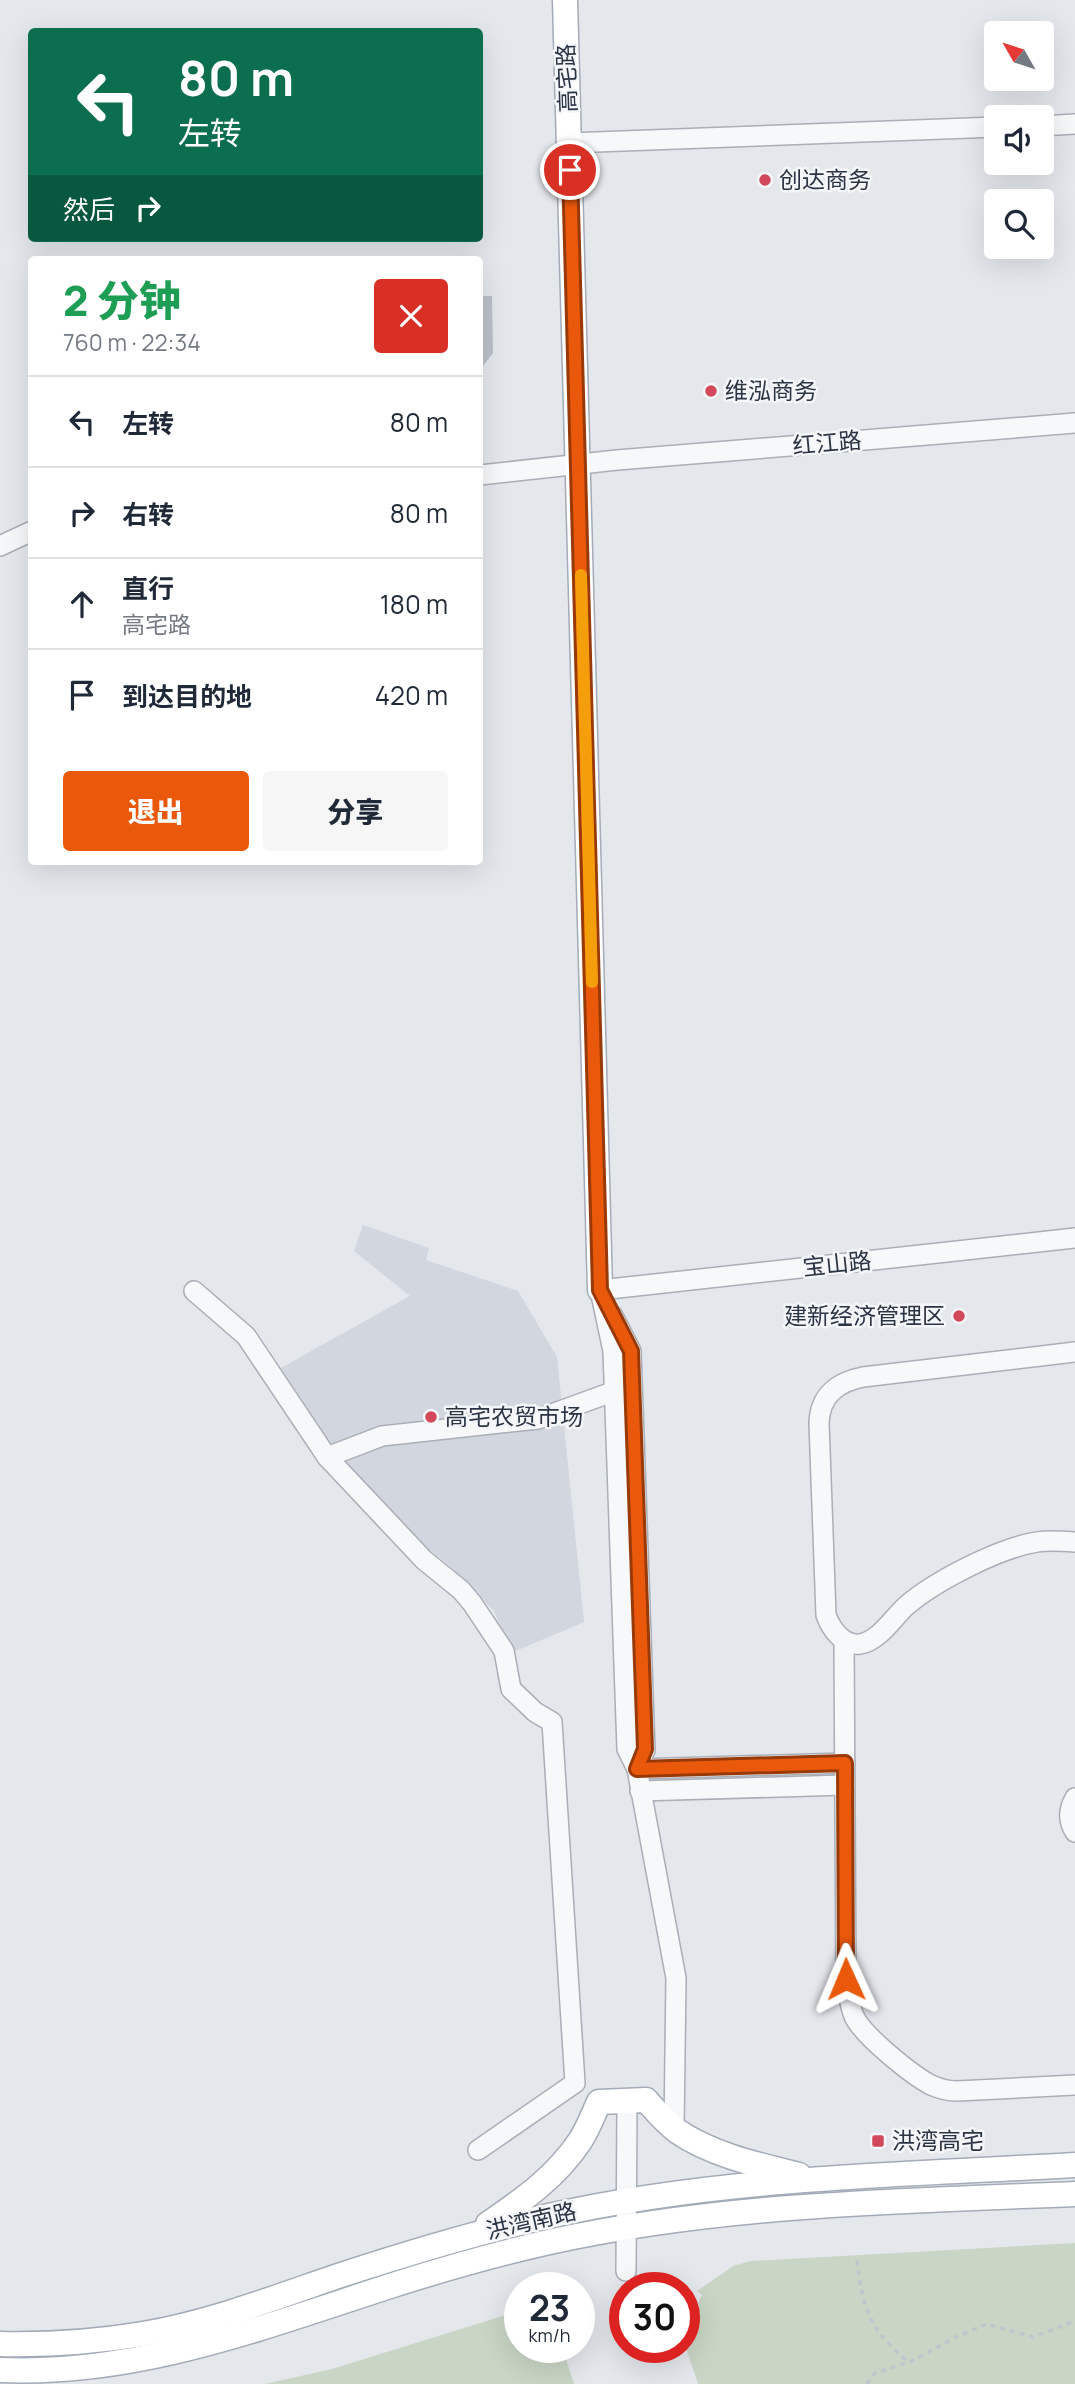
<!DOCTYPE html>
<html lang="zh">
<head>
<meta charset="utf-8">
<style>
	body { margin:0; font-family:Manrope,"Noto Sans SC",sans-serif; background:#f6f6f7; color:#1f2937; height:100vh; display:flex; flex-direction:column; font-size:26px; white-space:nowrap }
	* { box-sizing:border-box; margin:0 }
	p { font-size:23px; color:#747a83 }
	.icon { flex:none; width:38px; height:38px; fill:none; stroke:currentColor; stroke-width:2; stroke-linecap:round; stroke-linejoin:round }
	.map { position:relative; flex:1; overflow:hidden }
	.details { position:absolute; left:28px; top:256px; width:455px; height:609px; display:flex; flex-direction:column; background:#fff; border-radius:7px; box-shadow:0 7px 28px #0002 }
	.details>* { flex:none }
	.guide { position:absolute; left:28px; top:28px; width:455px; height:214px; border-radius:7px; box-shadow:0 7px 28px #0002; background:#0b6e4f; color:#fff; overflow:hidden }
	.needle { width:46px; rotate:309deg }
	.controls { position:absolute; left:984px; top:21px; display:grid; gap:14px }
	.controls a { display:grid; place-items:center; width:70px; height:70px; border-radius:7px; background:#fff; box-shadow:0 7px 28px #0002; font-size:35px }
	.speed { position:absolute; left:504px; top:2272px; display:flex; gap:14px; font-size:35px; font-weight:700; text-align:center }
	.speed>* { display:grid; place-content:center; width:91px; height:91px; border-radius:50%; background:#fff; box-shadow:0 7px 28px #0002; line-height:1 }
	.speed small { font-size:18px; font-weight:400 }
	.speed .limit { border:10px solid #d22; background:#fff; color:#111 }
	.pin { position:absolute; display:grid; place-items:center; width:60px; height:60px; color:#fff; margin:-30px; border:4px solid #fff; border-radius:50%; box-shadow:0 2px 7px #0007 }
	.me { position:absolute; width:77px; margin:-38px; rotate:359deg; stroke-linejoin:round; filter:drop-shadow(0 0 5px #0008) }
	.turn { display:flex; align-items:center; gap:24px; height:147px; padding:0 35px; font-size:32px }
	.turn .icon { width:91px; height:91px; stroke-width:2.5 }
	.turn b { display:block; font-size:49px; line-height:60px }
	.then { display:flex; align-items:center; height:66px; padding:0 35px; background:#0003; gap:14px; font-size:26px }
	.round { display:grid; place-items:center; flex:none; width:74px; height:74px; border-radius:7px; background:#f6f6f7 }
	.head { display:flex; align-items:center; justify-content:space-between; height:119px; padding:0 35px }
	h1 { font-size:42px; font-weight:800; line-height:52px; color:#1e9e55 }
	.cta { display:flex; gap:14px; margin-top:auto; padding:14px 35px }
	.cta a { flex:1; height:80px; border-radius:7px; background:#ea580c; color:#fff; font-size:28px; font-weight:800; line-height:80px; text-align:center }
	.cta a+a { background:#f6f6f7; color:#1f2937 }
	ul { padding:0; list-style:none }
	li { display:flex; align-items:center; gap:21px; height:91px; padding:0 35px; border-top:2px solid #e0e1e3 }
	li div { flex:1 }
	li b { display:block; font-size:26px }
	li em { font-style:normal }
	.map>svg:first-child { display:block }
</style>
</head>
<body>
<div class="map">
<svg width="1075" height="2384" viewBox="0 0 1075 2384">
	<rect width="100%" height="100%" fill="#e4e7ec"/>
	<path fill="#d2d6de" d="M363 1225 429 1248 426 1260 518 1291 557 1357 584 1622 511 1653 494 1611 450 1566 411 1535 361 1491 279 1369 410 1296 354 1251Z"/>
	<g fill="#c9d6c5">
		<path d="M1075 2243V2384H698L684 2342V2329L702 2295 697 2291 733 2266 751 2261Z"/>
		<path d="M509 2314 520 2319V2347H562L574 2384H265L332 2369Z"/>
	</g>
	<path fill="#bbc0ca" d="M480 296H492L493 353 480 370Z"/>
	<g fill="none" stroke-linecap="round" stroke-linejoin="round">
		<defs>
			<g id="minor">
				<path d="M1041 126 1075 124"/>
				<path d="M569 143 996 127"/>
				<path d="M480 475 617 460 1075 423"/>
				<path d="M0 546 32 531"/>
				<path d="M600 1290 613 1351 627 1749 637 1769 676 1978 674 2129"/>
				<path d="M600 1290 1075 1238"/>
				<path d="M194 1291 246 1336 327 1457 424 1560 461 1590 472 1603 504 1651 511 1689 535 1712 552 1722 575 2083 478 2150"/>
				<path d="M613 1316 631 1351 645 1750 637 1769"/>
				<path d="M1075 1352 863 1377C838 1382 820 1395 819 1423L826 1615C831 1629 843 1646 860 1644 879 1641 893 1618 906 1606 935 1581 999 1548 1037 1542 1049 1540 1062 1541 1075 1542"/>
				<path d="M327 1457 382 1436 538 1419 615 1391"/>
				<path d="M844 1641 846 1979C848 1991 849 2004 854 2016 862 2035 912 2075 931 2085 940 2089 948 2091 957 2091L1075 2085"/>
				<path d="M637 1769 845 1763"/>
				<path d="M640 1791 845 1785"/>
				<path d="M1075 1798C1068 1810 1068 1821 1075 1832"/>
				<path d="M626 2271 627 2101"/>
			</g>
			<g id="major">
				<path d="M565 0 600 1290"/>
				<path d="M488 2224C523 2200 556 2177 580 2141 588 2129 593 2115 599 2102L646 2100C655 2110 665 2122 677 2131 712 2155 758 2165 799 2175"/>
				<path d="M0 2344C48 2345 95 2342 143 2334 209 2323 274 2298 338 2276 408 2253 478 2232 549 2216 721 2177 900 2175 1075 2165"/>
				<path d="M0 2370C137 2376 263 2327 390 2286 443 2269 496 2254 549 2242 721 2204 900 2201 1075 2194"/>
			</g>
		</defs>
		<use href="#minor" stroke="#a9aeb7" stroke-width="22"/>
		<use href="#major" stroke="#a3abb8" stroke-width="27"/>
		<g stroke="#c2c5cb" stroke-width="3.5" stroke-dasharray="5 5" stroke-linecap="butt">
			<path d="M857 2260C863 2311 869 2328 908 2362"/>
			<path d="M867 2384 875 2373 912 2361 956 2337 987 2324 1033 2337 1075 2321"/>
		</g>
		<use href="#minor" stroke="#f7f8fa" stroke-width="19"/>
		<use href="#major" stroke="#fff" stroke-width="24"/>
	</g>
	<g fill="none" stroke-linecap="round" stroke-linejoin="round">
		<defs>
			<path id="route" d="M570 170 600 1290 631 1351 645 1749 637 1769 845 1763 846 1979"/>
		</defs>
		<use href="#route" stroke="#983908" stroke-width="18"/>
		<use href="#route" stroke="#ea580c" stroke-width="12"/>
		<path stroke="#f59e0b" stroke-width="12" d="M581 575 592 982"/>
	</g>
	<g fill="#d1495b" stroke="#f4f6f9" stroke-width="2.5">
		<circle cx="765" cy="180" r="7"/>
		<circle cx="711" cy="391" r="7"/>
		<circle cx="959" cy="1316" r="7"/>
		<circle cx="431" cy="1417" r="7"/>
		<rect x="871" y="2134" width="14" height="14" rx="3.5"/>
	</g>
	<g text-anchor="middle" stroke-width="5" stroke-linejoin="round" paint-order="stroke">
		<g font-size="23" fill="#2b3445" stroke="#f4f6f9">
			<text transform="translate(567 78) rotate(-92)" y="8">高宅路</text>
			<text transform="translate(827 443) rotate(-5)" y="8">红江路</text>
			<text transform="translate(837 1264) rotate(-6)" y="8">宝山路</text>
			<text transform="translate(531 2221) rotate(-13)" y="8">洪湾南路</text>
		</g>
		<g font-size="23" fill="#2b3445" stroke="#f4f6f9" text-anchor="start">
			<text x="779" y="188">创达商务</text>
			<text x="725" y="399">维泓商务</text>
			<text x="945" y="1324" text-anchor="end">建新经济管理区</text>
			<text x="445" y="1425">高宅农贸市场</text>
			<text x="892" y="2149">洪湾高宅</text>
		</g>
	</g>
</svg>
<div class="controls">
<a><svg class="needle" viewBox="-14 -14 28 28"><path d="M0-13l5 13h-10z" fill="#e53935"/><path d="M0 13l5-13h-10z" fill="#747a83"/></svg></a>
<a><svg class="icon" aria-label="sound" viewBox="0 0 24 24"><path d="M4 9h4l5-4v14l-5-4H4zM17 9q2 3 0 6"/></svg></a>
<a><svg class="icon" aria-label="search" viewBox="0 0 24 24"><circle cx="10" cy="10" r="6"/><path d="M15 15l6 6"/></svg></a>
</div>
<div class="speed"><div>23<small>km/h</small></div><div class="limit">30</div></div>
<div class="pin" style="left:570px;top:170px;background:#d93025"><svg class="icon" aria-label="arrive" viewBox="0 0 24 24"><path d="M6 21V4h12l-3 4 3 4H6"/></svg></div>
<svg class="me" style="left:846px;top:1979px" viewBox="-20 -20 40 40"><path d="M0-17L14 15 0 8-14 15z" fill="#ea580c" stroke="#fff" stroke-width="4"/></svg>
<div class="guide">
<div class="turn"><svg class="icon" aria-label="left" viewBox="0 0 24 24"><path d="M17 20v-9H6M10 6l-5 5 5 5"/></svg><div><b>80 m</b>左转</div></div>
<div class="then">然后<svg class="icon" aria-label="right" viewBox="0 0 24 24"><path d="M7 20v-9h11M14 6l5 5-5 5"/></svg></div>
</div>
<section class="details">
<div class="head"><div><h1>2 分钟</h1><p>760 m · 22:34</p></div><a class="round" style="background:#d93025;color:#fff"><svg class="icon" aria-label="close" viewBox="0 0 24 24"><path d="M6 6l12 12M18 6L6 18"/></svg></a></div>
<ul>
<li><svg class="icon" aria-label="left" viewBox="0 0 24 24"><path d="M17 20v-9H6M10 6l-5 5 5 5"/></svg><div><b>左转</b></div><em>80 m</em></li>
<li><svg class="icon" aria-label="right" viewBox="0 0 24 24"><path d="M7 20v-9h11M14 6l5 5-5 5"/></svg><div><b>右转</b></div><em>80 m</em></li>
<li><svg class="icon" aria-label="ahead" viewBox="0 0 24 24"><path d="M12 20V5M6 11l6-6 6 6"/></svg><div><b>直行</b><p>高宅路</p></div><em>180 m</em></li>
<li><svg class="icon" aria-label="arrive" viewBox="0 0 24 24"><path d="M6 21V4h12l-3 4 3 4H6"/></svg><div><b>到达目的地</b></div><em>420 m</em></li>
</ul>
<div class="cta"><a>退出</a><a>分享</a></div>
</section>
</div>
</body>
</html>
